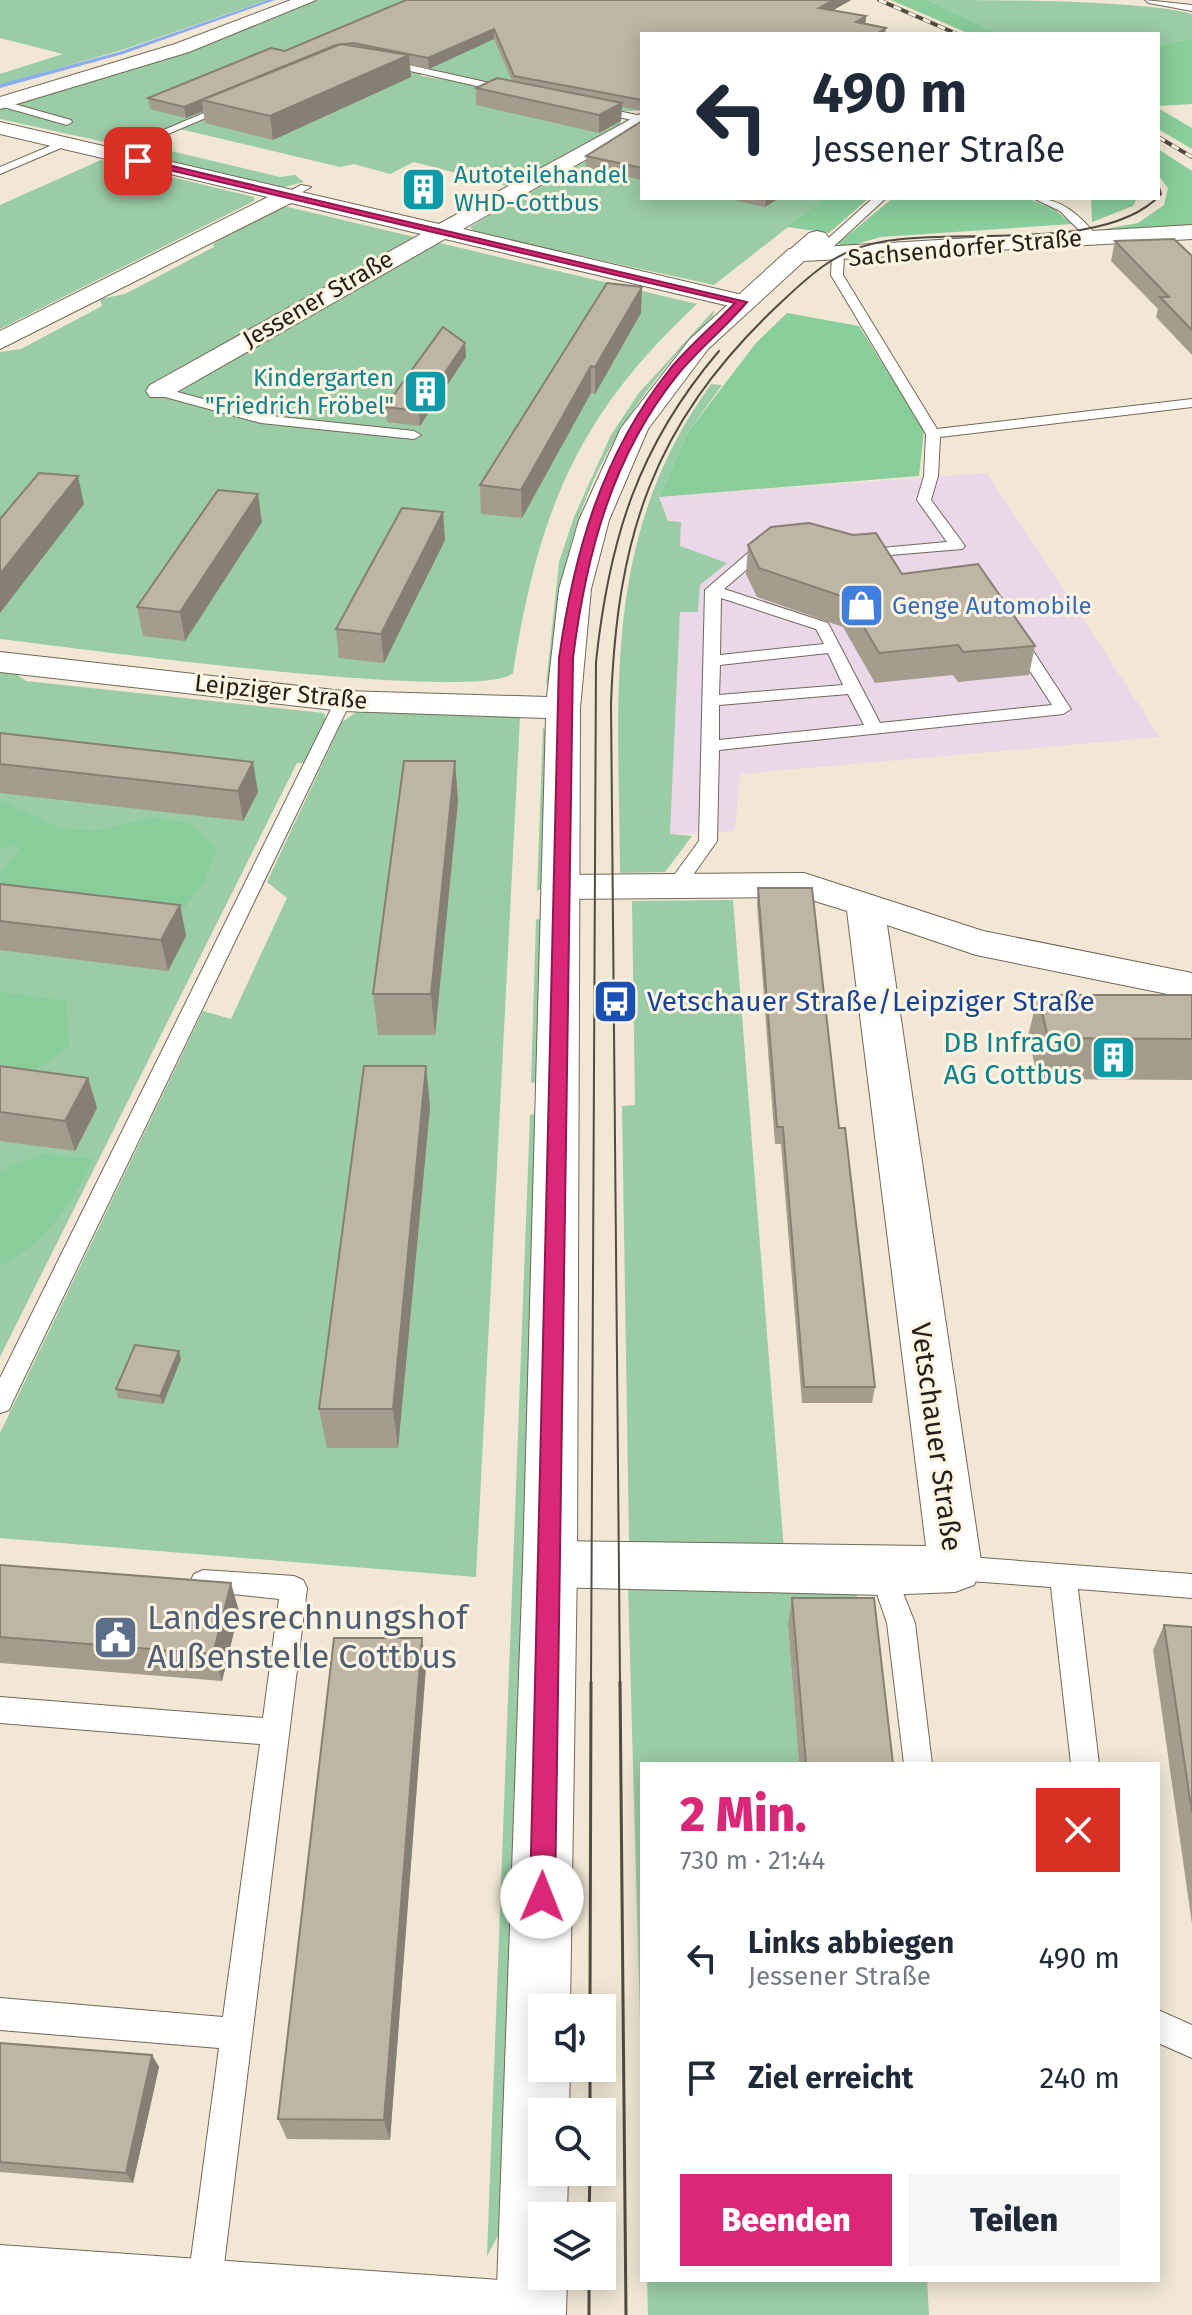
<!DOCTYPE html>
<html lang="de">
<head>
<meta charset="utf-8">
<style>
	body { margin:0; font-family:"Fira Sans",sans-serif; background:#f6f6f7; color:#1f2937; height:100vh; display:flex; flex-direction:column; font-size:30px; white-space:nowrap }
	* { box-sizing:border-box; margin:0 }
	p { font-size:26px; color:#747a83 }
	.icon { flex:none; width:44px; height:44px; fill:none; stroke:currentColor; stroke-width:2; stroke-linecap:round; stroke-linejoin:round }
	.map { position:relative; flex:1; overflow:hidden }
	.sheet { position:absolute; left:640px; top:1762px; width:520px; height:520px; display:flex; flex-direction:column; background:#fff; border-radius:0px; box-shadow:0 4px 20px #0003 }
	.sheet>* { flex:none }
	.banner { position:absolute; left:640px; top:32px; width:520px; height:168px; border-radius:0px; box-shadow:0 4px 20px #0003; background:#fff; color:#1f2937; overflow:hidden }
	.fabs { position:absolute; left:528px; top:1994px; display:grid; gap:16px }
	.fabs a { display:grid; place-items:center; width:88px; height:88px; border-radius:0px; background:#fff; box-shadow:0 4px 20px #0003; font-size:40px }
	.pin { position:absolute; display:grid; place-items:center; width:68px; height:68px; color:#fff; margin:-34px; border-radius:16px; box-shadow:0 4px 12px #0006 }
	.me { position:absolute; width:88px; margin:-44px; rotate:1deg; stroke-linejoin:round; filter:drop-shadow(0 0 6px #0008) }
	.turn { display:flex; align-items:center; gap:28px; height:168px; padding:0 40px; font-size:36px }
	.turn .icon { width:104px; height:104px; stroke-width:2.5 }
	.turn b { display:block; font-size:56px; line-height:68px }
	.round { display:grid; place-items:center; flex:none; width:84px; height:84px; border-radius:0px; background:#f6f6f7 }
	.summary { display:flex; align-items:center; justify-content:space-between; height:136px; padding:0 40px }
	h1 { font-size:48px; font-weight:800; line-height:60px; color:#db2777 }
	.button { display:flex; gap:16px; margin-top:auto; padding:16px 40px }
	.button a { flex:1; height:92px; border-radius:0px; background:#db2777; color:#fff; font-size:32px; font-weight:800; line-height:92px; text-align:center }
	.button a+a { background:#f6f6f7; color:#1f2937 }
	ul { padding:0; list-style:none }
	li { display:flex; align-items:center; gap:24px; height:120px; padding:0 40px }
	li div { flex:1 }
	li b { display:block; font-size:30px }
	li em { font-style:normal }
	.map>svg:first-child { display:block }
</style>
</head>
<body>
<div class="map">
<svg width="1192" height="2315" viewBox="0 0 1192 2315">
	<rect width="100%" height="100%" fill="#f1e7d4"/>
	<path fill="#ead7e8" d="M987 473 1160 737 740 774 735 831 670 835 680 612 700 585 726 563 680 546 659 497Z"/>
	<g fill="#9acca6">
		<path d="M0 0H268L122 50 0 85V74L63 54 0 38Z"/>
		<path d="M315 0H426L642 63V110L618 112 371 57 123 146 0 119V106L232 34Z"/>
		<path d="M928 0C990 0 1143 0 1192 14V39L1158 45V34H1000Z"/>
		<path d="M352 61 421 73V76L483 86 620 119 621 125 510 187 414 162 390 174 354 164 340 167 180 129Z"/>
		<path d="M642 129V198H825L714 285 476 233 470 227Z"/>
		<path d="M146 143H163L154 147 280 177 295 175 304 182 276 189 137 154 139 146Z"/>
		<path d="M101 160 254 197V201L0 329V205Z"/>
		<path d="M277 207H288L697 304C577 415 538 513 513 673 481 704 68 647 0 639V352L21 349 102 306 100 299 125 294 214 247 213 244Z"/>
		<path d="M714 310 713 316C644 383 588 465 567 560 559 598 556 638 551 676L546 685 559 562 574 517 611 435 638 394Z"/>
		<path d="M711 384 722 385 688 432 659 497 668 521 681 522 680 546 727 563 700 585 698 612H680L670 834 692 836 665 872 620 873C619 694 600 538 711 384Z"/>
		<path d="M0 672 16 674 26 681 324 713 326 721 306 763H297L0 1357Z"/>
		<path d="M361 709 520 717 476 1577 0 1538V1433L203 1011 231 1019 287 898 267 882 342 722Z"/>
		<path d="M543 727 550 737 546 886 537 891Z"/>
		<path d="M733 900 784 1551 645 1548 629 1541 622 1106 635 1105 632 901Z"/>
		<path d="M543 917 539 1084 531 1082 536 920Z"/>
		<path d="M538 1113 502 2228 487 2256 530 1115Z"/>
		<path d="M628 1585 855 1591 868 1625 788 1626 799 1764H642V2091Z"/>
		<path d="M647 2280H927L929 2315H648Z"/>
	</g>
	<g fill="#89cd9a">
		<path d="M891 0H928L1000 34H970Z"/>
		<path d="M1192 39V104L1158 106V45Z"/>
		<path d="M1158 108 1192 128V149L1158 129Z"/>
		<path d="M1158 149 1192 171V227L1107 233 1099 230 1138 223 1164 205 1168 188 1158 175Z"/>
		<path d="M825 198H869L829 233 787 227Z"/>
		<path d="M893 198H1027L1054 209 1072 224 881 237 846 247 837 244Z"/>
		<path d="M1091 198H1137L1133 206 1092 222Z"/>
		<path d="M787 313 859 326 924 430 919 476 659 497 688 432 756 343Z"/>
		<path d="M0 800 60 828 93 831 153 818 190 823 217 848 203 884 177 917 0 898V876L21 846 0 848Z"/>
		<path d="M0 992 66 1001 69 1047 28 1075 0 1062Z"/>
		<path d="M41 1154 94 1159C73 1200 45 1246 0 1265V1171Z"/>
	</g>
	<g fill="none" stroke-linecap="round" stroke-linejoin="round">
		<path fill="#8bacec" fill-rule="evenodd" d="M268 0H275L123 54 0 88V84L119 52Z"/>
		<defs>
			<g id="service">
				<path d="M1145 0 1192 5V11L1149 3Z"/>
				<path d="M382 59 508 87 513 90 508 93 379 64Z"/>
				<path d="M0 100 71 120 72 122 67 125 0 106Z"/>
				<path d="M225 104 234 106 116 156 107 154Z"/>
				<path d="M593 106 642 116V122L589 111Z"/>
				<path d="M64 140 68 145 0 174V167Z"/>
				<path d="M301 185 311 187 292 198H284V194Z"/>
				<path d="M873 198H886L820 259H812V253Z"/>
				<path d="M1033 198C1063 198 1081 217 1099 238L1089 240 1060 211Z"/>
				<path d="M838 251 844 255 843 275 937 429 1192 399V407L940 437 938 476 931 500 965 546 962 549 854 558V552L859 550 947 542 917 500 924 476 926 434 831 275 832 255Z"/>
				<path d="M159 387 262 415 414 431 421 435 414 439 261 423 154 394 152 391Z"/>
				<path d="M771 542 779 547 776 550 766 553 724 589 828 623 880 723 1052 705 1008 637 1016 632 1022 634 1071 709 1063 714 719 750 717 841 683 889H669L667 885 699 841 705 590 756 546ZM721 598 816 629 824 644 720 655ZM828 653 843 685 719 695 720 665ZM848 694 864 725 719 740V705Z"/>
				<path d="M343 696 351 701 12 1403 9 1410 0 1413V1378L335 701Z"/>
				<path d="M955 1556 1192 1574V1598L1078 1589 1099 1764H1071L1051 1587 955 1580 946 1576 942 1568 946 1560Z"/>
				<path d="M882 1559 891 1563 915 1623 932 1764H904L887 1623 869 1571 873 1563Z"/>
				<path d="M203 1570 294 1576 303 1580 307 1588 221 2289 216 2301 204 2306 192 2301 187 2289 219 2048 0 2030V1998L223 2017 260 1744 0 1723V1697L263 1718 279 1599 194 1590 190 1582 194 1574Z"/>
				<path d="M1158 2010 1192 2025V2058L1158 2043Z"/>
			</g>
			<g id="minor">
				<path d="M291 0H316L189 52 0 109V97L175 44Z"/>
				<path d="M642 113V128L463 229 751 297 754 302 751 307 742 309 445 239 168 397H150L146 391 150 385 421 234 291 203 0 349V331L268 197 0 134V122L439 224Z"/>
				<path d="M817 231 825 233 829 238C819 251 805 263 789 259L785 254 809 233Z"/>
				<path d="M804 873 983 931 1192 973V999L976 955 887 925 982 1568 974 1585 955 1592 882 1595 550 1587 531 1581 523 1564 531 1547 550 1541 926 1546 847 911 802 897 560 899 547 895 541 887 547 879 560 875Z"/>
				<path d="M0 2245 500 2280 525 2290 535 2315H0Z"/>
			</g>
			<path id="tertiary" d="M1192 225V239L804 261 708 349 648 429 609 520 591 589 580 708 577 1564 570 2008H542V2068H570L569 2112H542V2172H568L567 2216H542V2276H567L566 2315H496L523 1564 546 718 343 711 0 672V652L343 691 547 697 559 589 579 520 621 428 690 339 789 249Z"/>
		</defs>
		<use href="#service" stroke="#726859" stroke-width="2"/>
		<use href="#minor" stroke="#726859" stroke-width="2"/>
		<use href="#tertiary" stroke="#726859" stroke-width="2"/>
		<use href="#service" fill="#fff" fill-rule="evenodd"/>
		<use href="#minor" fill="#fff" fill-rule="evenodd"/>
		<use href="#tertiary" fill="#fff" fill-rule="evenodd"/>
		<g stroke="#514c43" stroke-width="2">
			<path d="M591 1684 596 662C609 539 638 446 719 351"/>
			<path d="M620 1684 611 704C617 537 652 426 775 308 808 277 834 250 881 242 957 227 1107 254 1161 194L1158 184"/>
		</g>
		<g stroke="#514c43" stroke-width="3">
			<path d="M620 1682 626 2315"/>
			<path d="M590 2008 591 1682"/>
			<path d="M590 2068V2112"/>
			<path d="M589 2216 590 2172"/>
			<path d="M589 2276V2315"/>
		</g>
		<defs>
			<g id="rail">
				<path d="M879 0 957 34"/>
				<path d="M1158 137 1192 157"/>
			</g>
		</defs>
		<use href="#rail" stroke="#514c43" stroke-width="4"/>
		<use href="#rail" stroke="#fff4e2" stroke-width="3" stroke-dasharray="8" stroke-linecap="butt"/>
	</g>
	<g fill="#a49c8d">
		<path d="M406 0H851L832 11 866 16 865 24 642 34V111L622 107 621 121 599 133 476 105V88L512 81 494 39 429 69 410 65 411 77 273 140 205 123 203 111 186 118 150 109 148 98 285 51Z"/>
		<path d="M642 121V180L586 167V156Z"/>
		<path d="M724 198H779L765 207Z"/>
		<path d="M1115 241 1192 256V355L1156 317 1158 309 1111 261Z"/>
		<path d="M641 313 595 394 591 393 522 518 481 514 480 485Z"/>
		<path d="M465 343 466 357 420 426 387 422 385 407Z"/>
		<path d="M262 522 185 641 143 636 137 607Z"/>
		<path d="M445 540 384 663 339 658 336 629Z"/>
		<path d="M748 545 902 574 1035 646 1029 675 958 682 953 675 875 683 843 627 757 597 746 574Z"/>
		<path d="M0 733 258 792 243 821 0 793Z"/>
		<path d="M455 761 458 801 435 1035H378L373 994Z"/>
		<path d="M0 884 180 905 186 936 168 971 0 950Z"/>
		<path d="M758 888 839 1128 875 1387 872 1403H802L781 1144H775L757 904Z"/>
		<path d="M1038 995H1192V1080L1038 1079 1028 1036Z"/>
		<path d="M0 1066 88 1078 97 1108 75 1151 0 1141Z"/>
		<path d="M426 1066 430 1107 398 1448H327L319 1409Z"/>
		<path d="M181 1359 163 1404 118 1398 116 1389Z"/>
		<path d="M0 1565 239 1611 222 1681 0 1663Z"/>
		<path d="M792 1598 893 1764H799L788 1626Z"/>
		<path d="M1164 1625 1192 1627V1924L1153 1650Z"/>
		<path d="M422 1638 426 1666 390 2140 287 2139 278 2119Z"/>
		<path d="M0 2043 152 2055 159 2067 133 2183 0 2172Z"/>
	</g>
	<g fill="#867f73">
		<path d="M834 0H851L819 18V8Z"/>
		<path d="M866 16 865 27 856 22Z"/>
		<path d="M886 28 885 34H876Z"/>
		<path d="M494 29V39L429 69 428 58Z"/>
		<path d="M409 55 411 77 273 140 270 116Z"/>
		<path d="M202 100 203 111 186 118 184 107Z"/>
		<path d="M622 103 621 121 599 133V115Z"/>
		<path d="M766 198H779L765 207Z"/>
		<path d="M642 287 641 313 595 394V367Z"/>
		<path d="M465 343 466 357 420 426 419 411Z"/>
		<path d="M591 366V393L522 518 521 490Z"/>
		<path d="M78 476 84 504 0 613V574Z"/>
		<path d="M258 494 262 522 185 641 180 612Z"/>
		<path d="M443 512 445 540 384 663 381 634Z"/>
		<path d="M455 761 458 801 435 1035 431 994Z"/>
		<path d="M253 762 258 792 243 821 238 791Z"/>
		<path d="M180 905 186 936 168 971 161 940Z"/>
		<path d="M426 1066 430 1107 398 1448 393 1409Z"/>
		<path d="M88 1078 97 1108 75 1151 65 1121Z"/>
		<path d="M179 1351 181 1359 163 1404 160 1396Z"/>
		<path d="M231 1583 239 1611 222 1681 213 1654Z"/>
		<path d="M422 1638 426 1666 390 2140 384 2120Z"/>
		<path d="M152 2055 159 2067 133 2183 126 2173Z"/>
	</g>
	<g fill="#bfb5a4" stroke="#867f73" stroke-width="2">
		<path d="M406 0H834L819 8 866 16 856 22 886 28 876 34H642V100L514 76 494 29 428 58 353 43 336 45 184 107 148 98 271 48 285 51Z"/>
		<path d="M341 44 409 55 270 116 202 100Z"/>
		<path d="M497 78 622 103 599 115 476 88Z"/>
		<path d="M642 121V168L586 156Z"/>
		<path d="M1174 239 1192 256V330L1160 297H1169L1115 241Z"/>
		<path d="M607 283 642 287 595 367 591 366 521 490 480 485Z"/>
		<path d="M443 327 465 343 419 411 385 407Z"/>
		<path d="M39 473 78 476 0 574V519Z"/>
		<path d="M218 490 258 494 180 612 137 607Z"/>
		<path d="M402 508 443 512 381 634 336 629Z"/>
		<path d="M809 523 853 535 876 533 902 574 978 564 1035 646 963 652 958 645 879 653 847 598 759 568 748 545 771 527Z"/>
		<path d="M0 733 253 762 238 791 0 764Z"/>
		<path d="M404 761H455L431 994H373Z"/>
		<path d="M0 884 180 905 161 940 0 921Z"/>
		<path d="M758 888H812L839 1128H845L875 1387H804L783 1127H777Z"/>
		<path d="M1038 995H1192V1039L1048 1038Z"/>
		<path d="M0 1066 88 1078 65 1121 0 1112Z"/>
		<path d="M364 1066H426L393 1409H319Z"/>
		<path d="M135 1345 179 1351 160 1396 116 1389Z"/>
		<path d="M0 1565 231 1583 213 1654 0 1637Z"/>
		<path d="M792 1598H874L893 1764H806Z"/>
		<path d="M1164 1625 1192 1627V1813Z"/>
		<path d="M334 1638H422L384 2120 278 2119Z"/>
		<path d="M0 2043 152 2055 126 2173 0 2162Z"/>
	</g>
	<path fill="#db2777" stroke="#8e194d" stroke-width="2" d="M138 158 747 302C726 327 700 348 679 373 612 455 586 555 573 658L555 1897 551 1906 542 1909 533 1906 530 1897 559 658C574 552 602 454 670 369 689 346 714 325 735 303L135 162Z"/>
	<defs>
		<symbol id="building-square" viewBox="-11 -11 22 22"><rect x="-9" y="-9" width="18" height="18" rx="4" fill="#0f9aa8" stroke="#fff4e2"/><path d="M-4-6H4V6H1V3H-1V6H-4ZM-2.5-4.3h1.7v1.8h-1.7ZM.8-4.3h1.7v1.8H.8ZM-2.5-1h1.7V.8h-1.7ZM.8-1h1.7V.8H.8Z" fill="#fff"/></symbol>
		<symbol id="shop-square" viewBox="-11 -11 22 22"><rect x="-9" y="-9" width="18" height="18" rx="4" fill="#3f7fe0" stroke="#fff4e2"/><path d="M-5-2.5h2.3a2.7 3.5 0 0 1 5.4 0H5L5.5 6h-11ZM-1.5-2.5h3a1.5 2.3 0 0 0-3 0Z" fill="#fff"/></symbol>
		<symbol id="bus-square" viewBox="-11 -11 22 22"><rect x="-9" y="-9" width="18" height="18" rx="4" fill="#1a4fb4" stroke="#fff4e2"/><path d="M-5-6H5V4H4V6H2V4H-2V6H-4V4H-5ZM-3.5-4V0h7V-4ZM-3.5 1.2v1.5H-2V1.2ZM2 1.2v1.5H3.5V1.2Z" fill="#fff"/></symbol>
		<symbol id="civic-square" viewBox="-11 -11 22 22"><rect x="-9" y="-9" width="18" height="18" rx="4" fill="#5c6f8a" stroke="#fff4e2"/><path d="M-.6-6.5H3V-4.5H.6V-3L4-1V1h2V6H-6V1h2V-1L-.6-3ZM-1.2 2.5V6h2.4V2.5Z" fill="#fff"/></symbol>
	</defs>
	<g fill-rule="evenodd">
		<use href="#building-square" x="398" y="164" width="51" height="51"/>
		<use href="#building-square" x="400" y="366" width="51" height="51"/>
		<use href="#shop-square" x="836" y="580" width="51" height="51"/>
		<use href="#bus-square" x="590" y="976" width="51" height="51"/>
		<use href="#building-square" x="1088" y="1032" width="51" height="51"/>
		<use href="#civic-square" x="90" y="1612" width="51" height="51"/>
	</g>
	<g text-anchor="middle" stroke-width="6" stroke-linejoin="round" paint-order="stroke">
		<g font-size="24" fill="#0d838f" stroke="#fff4e2" text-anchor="start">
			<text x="454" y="183">Autoteilehandel<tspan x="454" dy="28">WHD-Cottbus</tspan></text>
			<text x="394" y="386" text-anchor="end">Kindergarten<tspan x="394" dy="28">"Friedrich Fröbel"</tspan></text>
		</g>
		<g font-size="24" fill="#221e18" stroke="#fff4e2">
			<text transform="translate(965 248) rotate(-5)" y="8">Sachsendorfer Straße</text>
			<text transform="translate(318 299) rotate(-30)" y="8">Jessener Straße</text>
			<text transform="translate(281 692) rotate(6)" y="8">Leipziger Straße</text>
		</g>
		<g font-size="24" fill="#366cbe" stroke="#fff4e2" text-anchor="start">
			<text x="892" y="614">Genge Automobile</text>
		</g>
		<g font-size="28" fill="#164399" stroke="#fff4e2" text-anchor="start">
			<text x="647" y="1011">Vetschauer Straße/Leipziger Straße</text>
		</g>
		<g font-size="28" fill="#0d838f" stroke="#fff4e2" text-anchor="end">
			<text x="1082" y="1052">DB InfraGO<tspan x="1082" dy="32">AG Cottbus</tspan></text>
		</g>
		<g font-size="28" fill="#221e18" stroke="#fff4e2">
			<text transform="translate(937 1437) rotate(82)" y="10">Vetschauer Straße</text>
		</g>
		<g font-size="34" fill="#4e5e75" stroke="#fff4e2" text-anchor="start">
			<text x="147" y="1629">Landesrechnungshof<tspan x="147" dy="39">Außenstelle Cottbus</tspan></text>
		</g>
	</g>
</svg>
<div class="fabs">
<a><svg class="icon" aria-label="sound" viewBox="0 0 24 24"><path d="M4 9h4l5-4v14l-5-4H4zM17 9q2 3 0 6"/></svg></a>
<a><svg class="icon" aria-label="search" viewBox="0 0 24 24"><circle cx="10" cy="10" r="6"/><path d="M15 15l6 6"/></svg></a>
<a><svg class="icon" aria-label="layers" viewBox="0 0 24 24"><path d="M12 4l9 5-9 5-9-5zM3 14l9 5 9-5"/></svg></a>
</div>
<div class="pin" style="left:138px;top:161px;background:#d93025"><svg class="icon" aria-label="arrive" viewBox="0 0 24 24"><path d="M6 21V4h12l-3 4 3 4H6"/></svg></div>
<svg class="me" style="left:542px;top:1897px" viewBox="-20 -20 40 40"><circle r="19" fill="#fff"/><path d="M0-13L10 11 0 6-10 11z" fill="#db2777"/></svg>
<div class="banner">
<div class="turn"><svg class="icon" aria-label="left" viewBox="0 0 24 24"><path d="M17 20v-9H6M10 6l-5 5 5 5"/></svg><div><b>490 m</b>Jessener Straße</div></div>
</div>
<section class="sheet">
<div class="summary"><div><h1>2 Min.</h1><p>730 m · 21:44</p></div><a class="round" style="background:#d93025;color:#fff"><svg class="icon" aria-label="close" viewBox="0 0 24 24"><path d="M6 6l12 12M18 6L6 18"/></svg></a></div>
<ul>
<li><svg class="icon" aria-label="left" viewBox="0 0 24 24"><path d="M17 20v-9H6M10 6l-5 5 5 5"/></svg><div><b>Links abbiegen</b><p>Jessener Straße</p></div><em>490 m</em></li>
<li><svg class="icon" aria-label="arrive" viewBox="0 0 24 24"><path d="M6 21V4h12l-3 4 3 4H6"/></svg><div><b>Ziel erreicht</b></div><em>240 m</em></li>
</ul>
<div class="button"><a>Beenden</a><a>Teilen</a></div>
</section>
</div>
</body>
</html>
